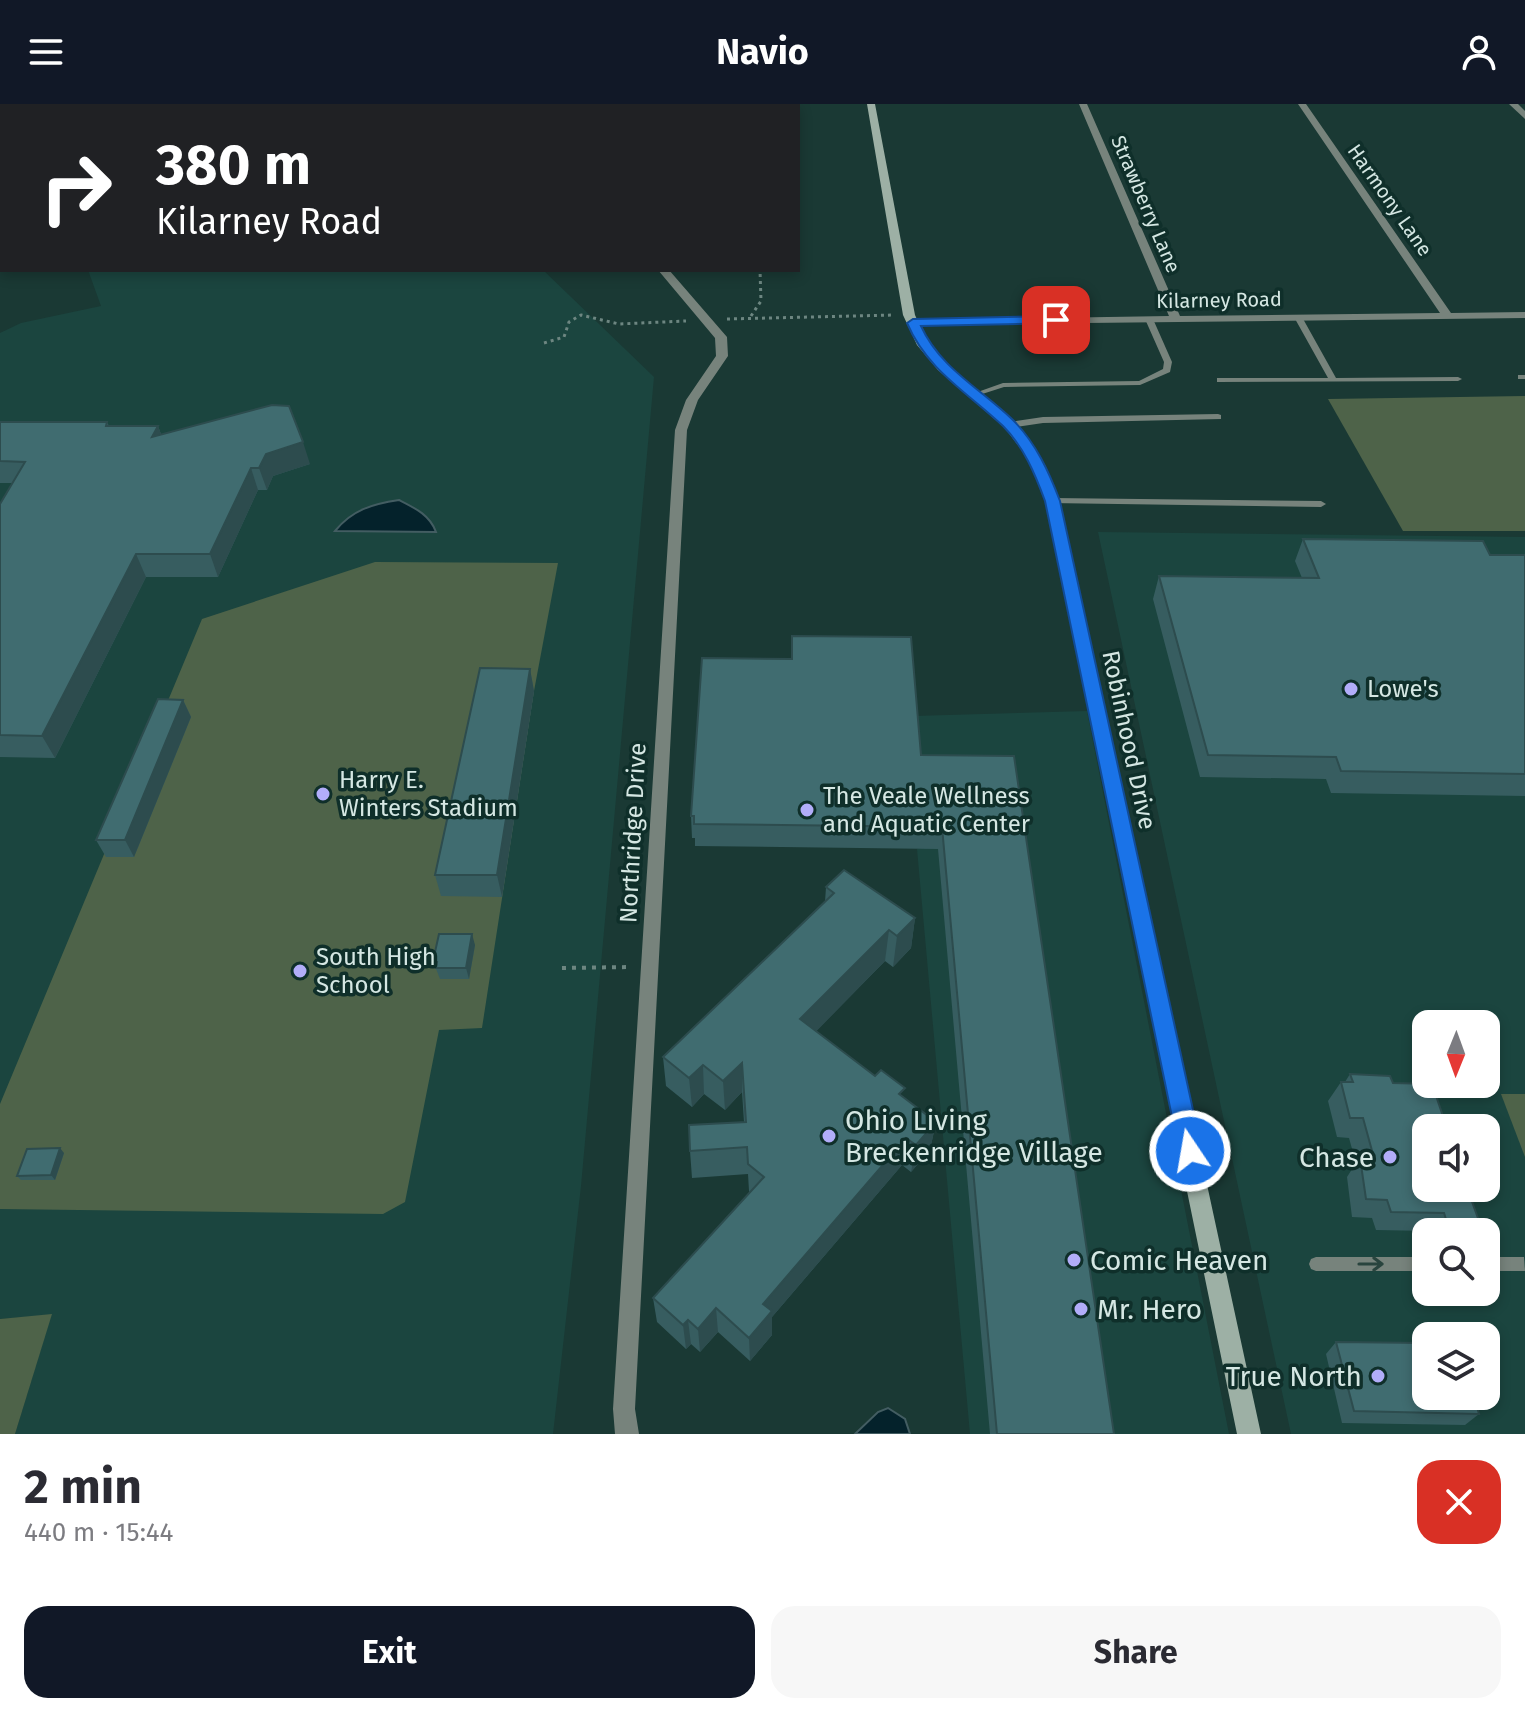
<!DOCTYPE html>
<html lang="en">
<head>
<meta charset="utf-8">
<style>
	body { margin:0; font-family:"Fira Sans",sans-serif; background:#f7f7f7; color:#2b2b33; height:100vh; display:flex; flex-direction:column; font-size:30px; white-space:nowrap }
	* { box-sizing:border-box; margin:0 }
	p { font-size:26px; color:#7c7c81 }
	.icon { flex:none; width:44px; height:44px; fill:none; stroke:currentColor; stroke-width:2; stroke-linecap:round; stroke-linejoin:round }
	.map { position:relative; height:1330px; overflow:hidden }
	.sheet { display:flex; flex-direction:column; background:#fff; flex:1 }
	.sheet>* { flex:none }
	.top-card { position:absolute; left:0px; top:0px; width:800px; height:168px; box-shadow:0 4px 12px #0003; background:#202124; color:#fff; overflow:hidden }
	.needle { width:52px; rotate:181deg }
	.fabs { position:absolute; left:1412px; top:906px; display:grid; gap:16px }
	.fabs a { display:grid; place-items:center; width:88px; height:88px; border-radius:16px; background:#fff; box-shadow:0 4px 12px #0003; font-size:40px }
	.pin { position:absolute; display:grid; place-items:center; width:68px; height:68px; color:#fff; margin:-34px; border-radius:16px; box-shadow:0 4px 12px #0006 }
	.me { position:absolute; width:88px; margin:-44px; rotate:348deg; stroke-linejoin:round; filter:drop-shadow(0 0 6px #0008) }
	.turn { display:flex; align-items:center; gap:28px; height:168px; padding:0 24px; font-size:36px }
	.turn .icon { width:104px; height:104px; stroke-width:2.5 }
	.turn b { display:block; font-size:56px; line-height:68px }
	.round { display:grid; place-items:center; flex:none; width:84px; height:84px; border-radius:24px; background:#f7f7f7 }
	.overview { display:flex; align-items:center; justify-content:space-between; height:136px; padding:0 24px }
	h1 { font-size:48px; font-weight:700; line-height:60px }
	.action { display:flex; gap:16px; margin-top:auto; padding:16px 24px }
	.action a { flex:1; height:92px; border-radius:24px; background:#111827; color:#fff; font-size:32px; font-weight:700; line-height:92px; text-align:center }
	.action a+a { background:#f7f7f7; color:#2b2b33 }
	header { display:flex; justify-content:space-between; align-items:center; height:104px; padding:0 24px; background:#111827; color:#fff; font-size:36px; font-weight:700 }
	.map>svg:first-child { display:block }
</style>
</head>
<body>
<header><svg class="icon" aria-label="menu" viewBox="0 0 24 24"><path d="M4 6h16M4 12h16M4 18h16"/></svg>Navio<svg class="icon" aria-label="person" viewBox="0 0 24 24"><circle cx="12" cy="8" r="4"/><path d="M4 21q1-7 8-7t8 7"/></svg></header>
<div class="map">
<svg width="1525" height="1330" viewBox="0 0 1525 1330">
	<rect width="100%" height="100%" fill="#1a3934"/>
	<g fill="#1b453f" fill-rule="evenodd">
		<path d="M88 166H543L654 273 581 1082 553 1330H15L51 1211 0 1215V229L21 219 101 202Z"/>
		<path d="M1098 428 1525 433V1330H1291ZM1426 920H1486V980H1426ZM1426 1024H1486V1084H1426ZM1426 1128H1486V1188H1426ZM1426 1232H1486V1292H1426Z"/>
		<path d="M1087 607 1229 1330H970L917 745 924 744 913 612Z"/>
	</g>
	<g fill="#4e6349">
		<path d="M1525 292V427H1403L1328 295Z"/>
		<path d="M375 458 558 459 534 587 482 924 439 926 405 1098 383 1110 0 1105V1000L202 515Z"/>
		<path d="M1501 990H1525V1053Z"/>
		<path d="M52 1210 15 1330H0V1215Z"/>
	</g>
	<g fill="#04222b" stroke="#435d62" stroke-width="2">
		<path d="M399 396C415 404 430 411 436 428L335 427C352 406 372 400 399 396Z"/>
		<path d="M888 1304 905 1315 910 1330H855L878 1308Z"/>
	</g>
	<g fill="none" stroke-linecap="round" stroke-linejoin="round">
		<g stroke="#6d8681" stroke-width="3" stroke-dasharray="3 4" stroke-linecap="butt">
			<path d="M751 212 761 197 760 166"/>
			<path d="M727 215 894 211"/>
			<path d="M544 239 564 233 569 218 581 211 619 220 686 217"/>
		</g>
		<path stroke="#6d8681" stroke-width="4" stroke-dasharray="4 6" stroke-linecap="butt" d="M562 864 631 863"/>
		<g fill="#77837c" fill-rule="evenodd">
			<rect x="0" y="112" width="2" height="4"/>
			<rect x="0" y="134" width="2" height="4"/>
			<path d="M1295 211 1302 213 1336 274 1458 273 1462 275 1458 277 1217 278V274H1328L1294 213Z"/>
			<path d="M1146 213 1153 215 1172 258 1170 268 1140 281 1004 283 976 292 972 290 1003 279 1139 277 1163 265 1164 258 1145 215Z"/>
			<rect x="1518" y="271" width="7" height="4"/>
			<path d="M1218 310 1221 311V315L1043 319 1009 324 1005 321 1009 318 1043 313Z"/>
			<path d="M1052 394 1321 397 1326 400 1321 403 1049 399 1047 397Z"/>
			<path d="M1316 1153H1426V1167H1316L1311 1165 1309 1160 1311 1155Z"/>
			<path d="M1486 1153H1524L1525 1167H1486Z"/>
		</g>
		<g fill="#77837c" fill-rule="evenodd">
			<path d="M387 0H397L398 2H388Z"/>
			<path d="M1079 0H1087L1180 212 1440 209 1298 0H1306L1451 209 1525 208V214L909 221V217L913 216 1169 212Z"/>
			<path d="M1509 0H1518L1525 7V15Z"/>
			<path d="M658 166H669L727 233 728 252 698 296 687 326 635 1305 639 1330H615L613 1305 675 326 686 296 716 252 715 234Z"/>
		</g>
		<g fill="#9db0a5" fill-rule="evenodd">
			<path d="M867 0H875L915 211 928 240 946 262 1013 318 1045 361 1059 397 1261 1330H1237L1045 397 1033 361 1005 324 938 266 917 241 903 211Z"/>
			<path d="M2 33V39L0 40V34Z"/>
		</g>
	</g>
	<g fill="#375d60">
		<path d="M410 0H588L589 2H413Z"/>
		<path d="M0 318H107L109 322H158L161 330 310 360 273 372 267 386H258L218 473H146L55 654 0 653V400L12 379H0Z"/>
		<path d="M1303 435 1490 451H1525V692L1331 689 1326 675 1200 673 1153 495 1159 472 1302 474 1295 457Z"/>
		<path d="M530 565 534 587 502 793 441 792 435 771Z"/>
		<path d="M183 596 191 613 134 753H106L96 736Z"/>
		<path d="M921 651 1114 1330H990L938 745 695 742V734H692L691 712Z"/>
		<path d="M826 783 915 814 911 844 893 863 885 857 816 927 936 1018 930 1046 911 1068 902 1061 772 1213V1231L750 1257 718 1228 700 1248 691 1240 686 1245 657 1218 653 1194 750 1089 749 1087 748 1070 692 1074 690 1047 744 1018 742 988 725 1006 704 990 692 1003 666 982 663 953 825 798Z"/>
		<path d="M475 841 469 875H440L433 857Z"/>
		<path d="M1350 970 1393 979 1483 1128 1376 1126 1372 1114 1352 1113 1347 1073 1356 1059 1349 1034 1337 1033 1328 997 1341 978H1345Z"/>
		<path d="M64 1049 55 1076H21L17 1072Z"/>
		<path d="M1486 1138 1495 1165 1486 1174Z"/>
		<path d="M1336 1238 1479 1310 1465 1321 1342 1319 1326 1250Z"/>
	</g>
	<g fill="#2d4c4e">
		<path d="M158 322 166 344 152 333Z"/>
		<path d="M303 338 310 360 273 372 267 386 259 364 266 350Z"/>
		<path d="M251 364 258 386 218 473 210 450Z"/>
		<path d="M136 450 146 473 55 654 42 632Z"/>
		<path d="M530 565 534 587 502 793 497 771Z"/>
		<path d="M183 596 191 613 134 753 125 736Z"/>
		<path d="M915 814 911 844 893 863 897 832Z"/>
		<path d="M889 826 885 857 799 945 800 915Z"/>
		<path d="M472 830 475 841 469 875 466 864Z"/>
		<path d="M742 959V988L725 1006 723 977Z"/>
		<path d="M703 961 704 990 692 1003 689 974Z"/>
		<path d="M936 1018 930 1046 911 1068 916 1041Z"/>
		<path d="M906 1034 902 1061 772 1213V1231L750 1257 749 1234 763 1200Z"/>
		<path d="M60 1044 64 1049 55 1076 51 1071Z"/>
		<path d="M716 1204 718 1228 700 1248 698 1225Z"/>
		<path d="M688 1216 691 1240 686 1245 683 1221Z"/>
	</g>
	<g fill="#406c70" stroke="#2d4c4e" stroke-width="2">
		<path d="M428 0H588L589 2H430Z"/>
		<path d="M272 301 289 302 303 338 266 350 259 364H251L210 450H136L42 632 0 631V400L25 358 0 357V318H107L106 322H158L152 333Z"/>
		<path d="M1303 435 1483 437 1490 451H1525V670L1341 667 1336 653 1208 651 1159 472 1319 474Z"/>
		<path d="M792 532 911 533 921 651 1014 652 1114 1330H997L942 723 694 720V712H691L702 554 792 555Z"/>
		<path d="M480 564 530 565 497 771H435Z"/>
		<path d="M158 595 183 596 125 736H96Z"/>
		<path d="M844 766 915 814 897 832 889 826 800 915 875 972 881 966 905 984 899 990 936 1018 916 1041 906 1034 763 1200 772 1207 749 1234 716 1204 698 1225 688 1216 683 1221 653 1194 764 1073 748 1060 747 1043 690 1047 689 1021 746 1018 742 959 723 977 703 961 689 974 663 953 834 789 826 783Z"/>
		<path d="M439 830H472L466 864H436L437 858 433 857Z"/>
		<path d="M1350 970 1390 972 1393 979 1432 980 1447 1024H1426V1084H1467L1483 1128H1450L1444 1109 1391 1108 1387 1096 1366 1095 1360 1054H1374L1363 1014H1350L1341 978H1353Z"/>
		<path d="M60 1044 51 1071 17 1072 27 1045Z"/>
		<path d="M1486 1138 1495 1165H1486Z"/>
		<path d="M1336 1238 1426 1239V1292H1474L1479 1310 1354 1307Z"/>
	</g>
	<defs><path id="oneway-shaft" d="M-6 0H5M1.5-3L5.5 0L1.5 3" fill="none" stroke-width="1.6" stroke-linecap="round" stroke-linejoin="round" transform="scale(2)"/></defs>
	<use stroke="#29443e" href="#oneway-shaft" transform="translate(1371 1160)"/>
	<path fill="#1a73e8" stroke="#114b97" stroke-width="2" d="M1056 212 1063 216 1061 219 921 222C940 264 981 285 1013 316 1036 339 1049 368 1060 397L1202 1047 1198 1054 1190 1057 1182 1054 1179 1047 1045 397C1035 370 1024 343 1003 322 967 288 927 266 907 219L913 215Z"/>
	<g fill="#b2adf9" stroke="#0f2f2a" stroke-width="3">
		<circle cx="1351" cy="585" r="8"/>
		<circle cx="323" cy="690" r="8"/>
		<circle cx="807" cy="706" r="8"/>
		<circle cx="300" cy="867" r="8"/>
		<circle cx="829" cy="1032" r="8"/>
		<circle cx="1390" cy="1053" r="8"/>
		<circle cx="1074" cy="1156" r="8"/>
		<circle cx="1081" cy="1205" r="8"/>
		<circle cx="1378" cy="1272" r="8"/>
	</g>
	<g text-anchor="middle" stroke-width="7" stroke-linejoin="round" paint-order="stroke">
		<g font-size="20" fill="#d5e7e3" stroke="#0f2f2a">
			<text transform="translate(1390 96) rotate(55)" y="7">Harmony Lane</text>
			<text transform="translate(1146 100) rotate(67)" y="7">Strawberry Lane</text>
			<text transform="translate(1219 196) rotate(-1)" y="7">Kilarney Road</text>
		</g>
		<g font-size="24" fill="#d5e7e3" stroke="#0f2f2a" text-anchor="start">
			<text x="1367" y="593">Lowe's</text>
			<text x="339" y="684">Harry E.<tspan x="339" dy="28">Winters Stadium</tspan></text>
			<text x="823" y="700">The Veale Wellness<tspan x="823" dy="28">and Aquatic Center</tspan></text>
			<text x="316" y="861">South High<tspan x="316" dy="28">School</tspan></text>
		</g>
		<g font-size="24" fill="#d5e7e3" stroke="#0f2f2a">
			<text transform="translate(1129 636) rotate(78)" y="8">Robinhood Drive</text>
			<text transform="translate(633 729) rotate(-87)" y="8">Northridge Drive</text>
		</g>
		<g font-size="28" fill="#d5e7e3" stroke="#0f2f2a" text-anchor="start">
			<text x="845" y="1026">Ohio Living<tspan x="845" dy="32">Breckenridge Village</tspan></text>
			<text x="1374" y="1063" text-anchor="end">Chase</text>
			<text x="1090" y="1166">Comic Heaven</text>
			<text x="1097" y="1215">Mr. Hero</text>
			<text x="1362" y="1282" text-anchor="end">True North</text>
		</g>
	</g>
</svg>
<div class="fabs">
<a><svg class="needle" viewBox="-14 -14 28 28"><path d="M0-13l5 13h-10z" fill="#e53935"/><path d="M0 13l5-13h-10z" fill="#7c7c81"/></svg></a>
<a><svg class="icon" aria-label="sound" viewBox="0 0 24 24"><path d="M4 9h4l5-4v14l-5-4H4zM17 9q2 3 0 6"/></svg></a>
<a><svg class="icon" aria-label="search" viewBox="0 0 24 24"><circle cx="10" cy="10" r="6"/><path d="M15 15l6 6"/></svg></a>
<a><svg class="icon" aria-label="layers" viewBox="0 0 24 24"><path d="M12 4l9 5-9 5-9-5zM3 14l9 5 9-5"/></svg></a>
</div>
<div class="pin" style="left:1056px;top:216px;background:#d93025"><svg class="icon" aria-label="arrive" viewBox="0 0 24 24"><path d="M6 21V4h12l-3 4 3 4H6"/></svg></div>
<svg class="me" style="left:1190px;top:1047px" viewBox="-20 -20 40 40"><circle r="17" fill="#1a73e8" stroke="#fff" stroke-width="3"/><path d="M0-11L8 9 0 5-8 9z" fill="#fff"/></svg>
<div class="top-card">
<div class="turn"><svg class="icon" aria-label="right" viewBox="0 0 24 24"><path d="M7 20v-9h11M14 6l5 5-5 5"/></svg><div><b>380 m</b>Kilarney Road</div></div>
</div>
</div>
<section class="sheet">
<div class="overview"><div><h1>2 min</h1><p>440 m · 15:44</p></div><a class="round" style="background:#d93025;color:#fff"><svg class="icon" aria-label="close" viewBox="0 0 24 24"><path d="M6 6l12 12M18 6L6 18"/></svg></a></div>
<div class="action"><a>Exit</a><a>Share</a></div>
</section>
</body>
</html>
